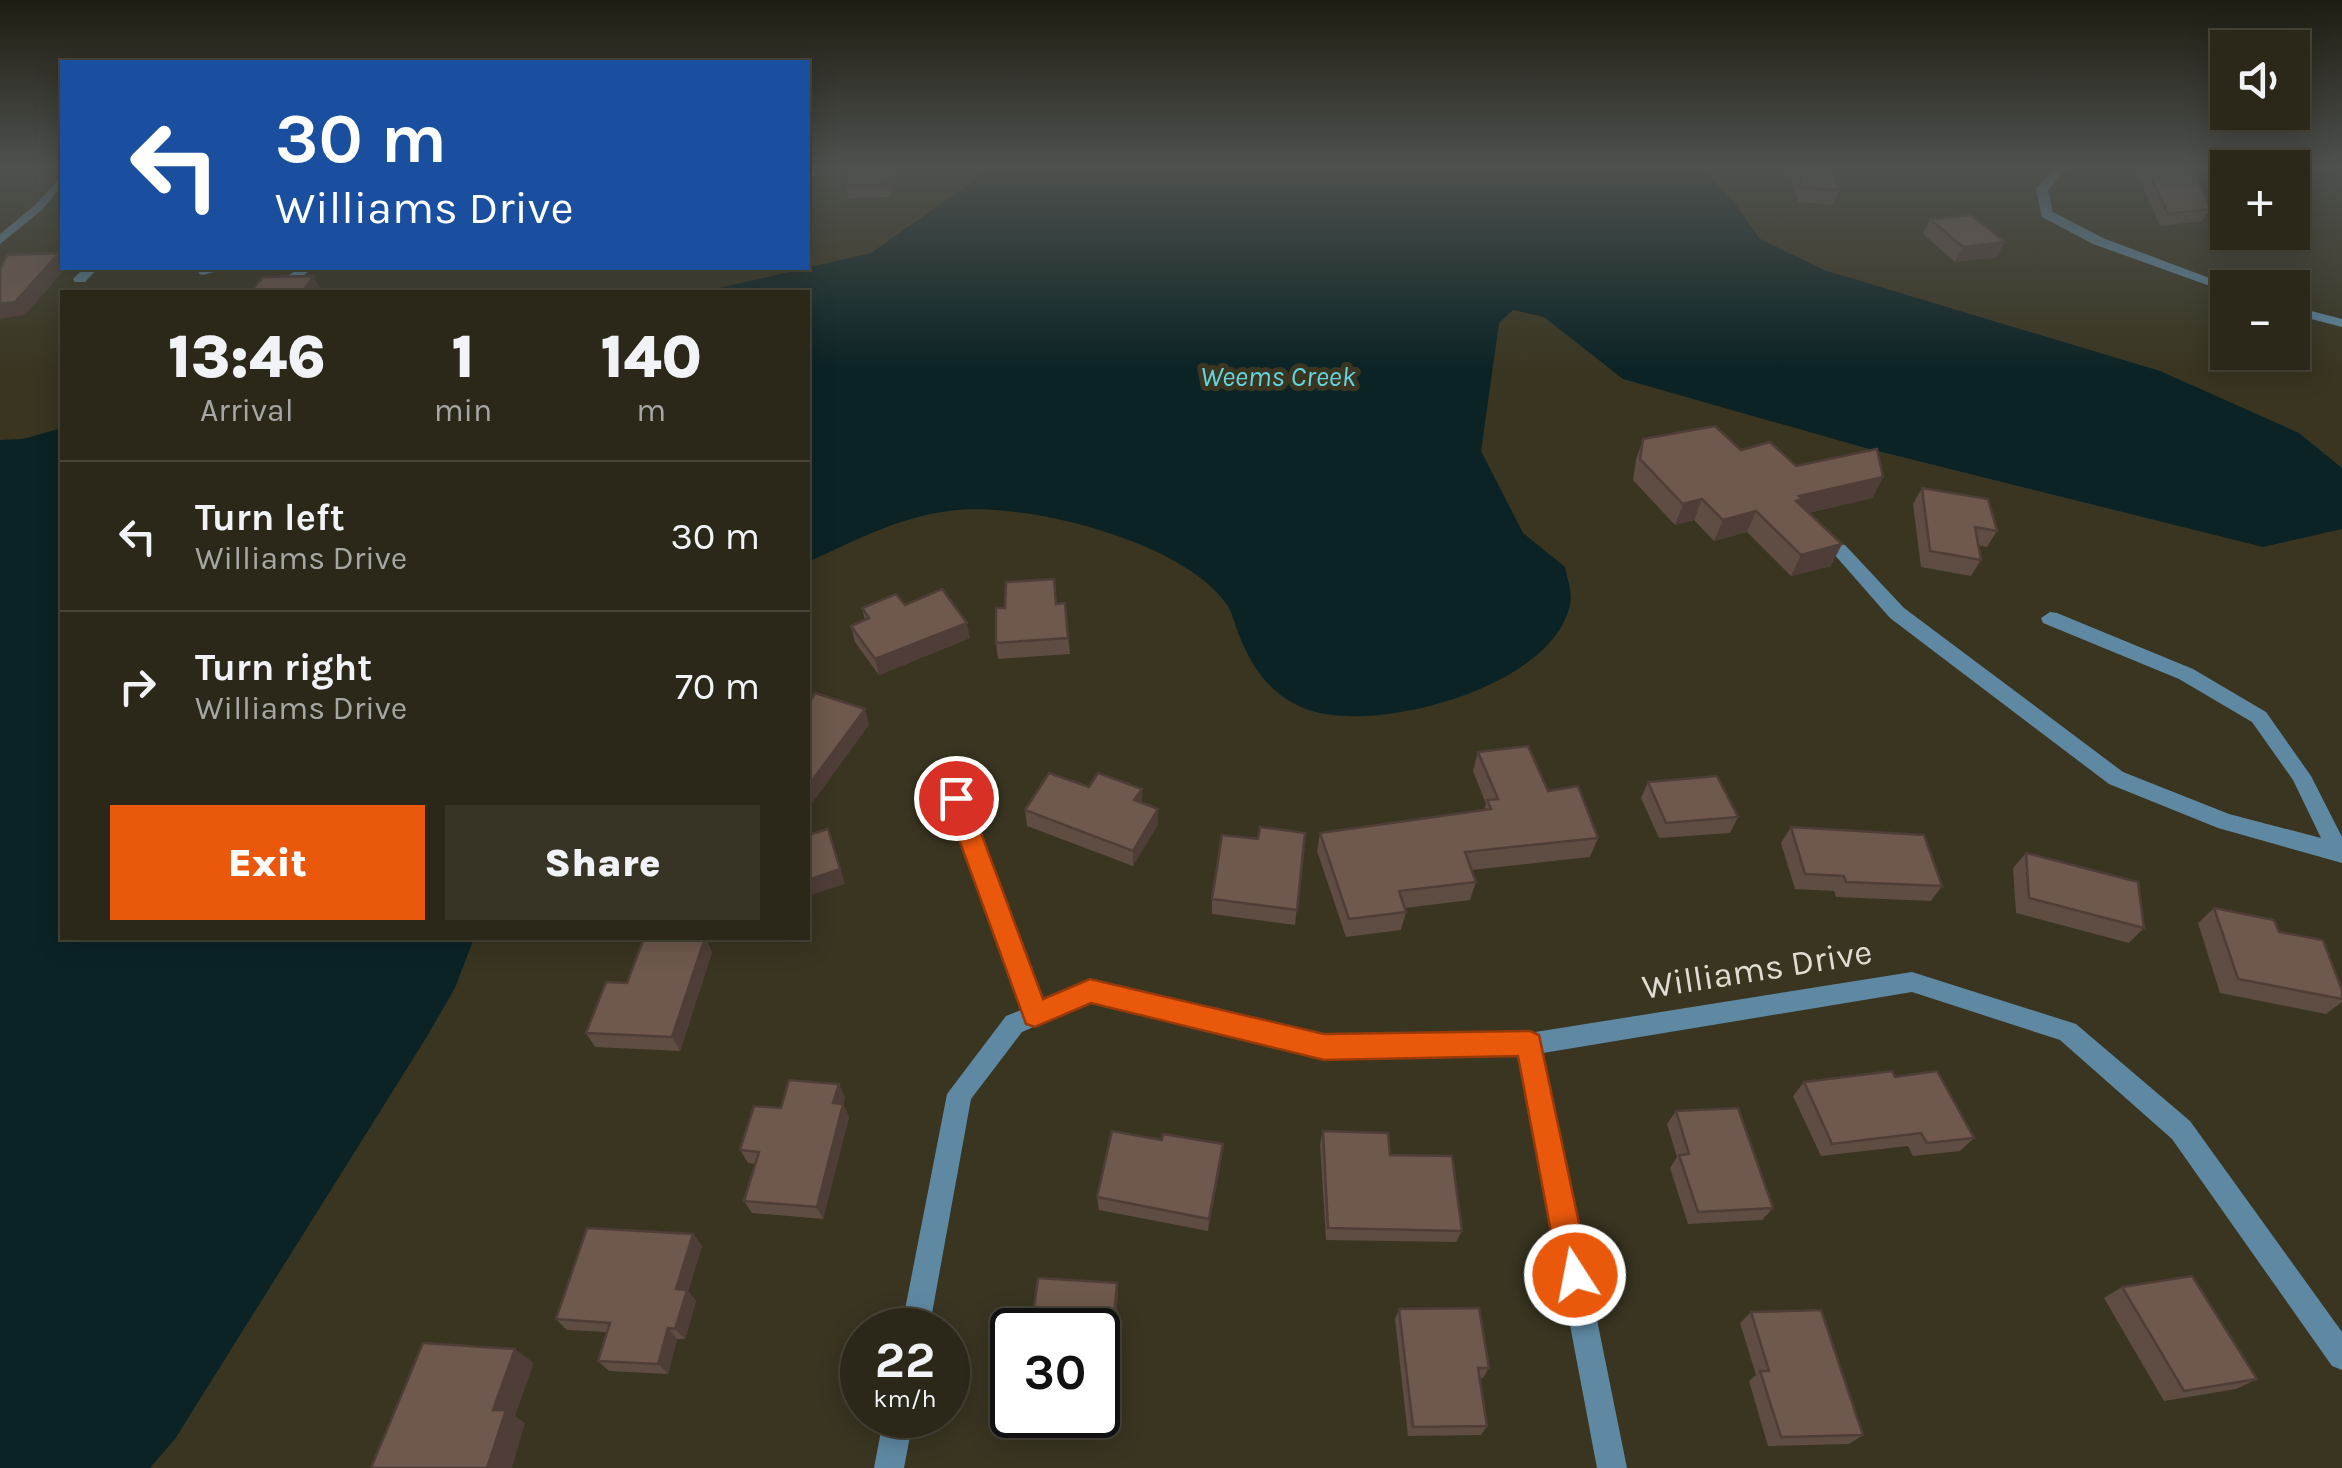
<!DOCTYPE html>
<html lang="en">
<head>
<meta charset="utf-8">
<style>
	body { margin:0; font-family:Karla,sans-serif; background:#373426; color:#f1f3f6; height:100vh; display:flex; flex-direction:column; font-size:38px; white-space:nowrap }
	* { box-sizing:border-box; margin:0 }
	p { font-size:32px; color:#a6a6a2 }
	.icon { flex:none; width:55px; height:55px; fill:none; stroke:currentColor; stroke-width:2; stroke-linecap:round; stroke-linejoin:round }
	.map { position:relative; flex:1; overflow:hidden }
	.details { position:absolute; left:60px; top:290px; width:750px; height:650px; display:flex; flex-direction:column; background:#2b2819; border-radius:0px; box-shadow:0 5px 25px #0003,0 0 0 2px #474438 }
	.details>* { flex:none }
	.banner { position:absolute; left:60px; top:60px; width:750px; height:210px; border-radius:0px; box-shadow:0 5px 25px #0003,0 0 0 2px #474438; background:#1a4fa0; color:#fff; overflow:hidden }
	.fabs { position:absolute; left:2210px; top:30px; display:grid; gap:20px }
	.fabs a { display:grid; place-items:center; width:100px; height:100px; border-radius:0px; background:#2b2819; box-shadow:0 5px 25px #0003,0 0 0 2px #474438; font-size:50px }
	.speed { position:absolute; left:840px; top:1308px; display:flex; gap:20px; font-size:50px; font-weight:700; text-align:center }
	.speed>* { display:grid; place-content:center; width:130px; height:130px; border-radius:50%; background:#2b2819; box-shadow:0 5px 25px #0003,0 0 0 2px #474438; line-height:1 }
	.speed small { font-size:25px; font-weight:400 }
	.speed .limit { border:5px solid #111; border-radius:15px; background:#fff; color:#111 }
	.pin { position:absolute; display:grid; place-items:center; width:85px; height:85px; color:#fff; margin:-42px; border:5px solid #fff; border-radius:50%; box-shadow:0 2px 10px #0007 }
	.me { position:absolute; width:110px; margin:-55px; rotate:349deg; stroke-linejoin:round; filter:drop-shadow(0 0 8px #0008) }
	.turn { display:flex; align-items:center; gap:35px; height:210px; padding:0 50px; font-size:45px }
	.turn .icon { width:130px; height:130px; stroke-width:2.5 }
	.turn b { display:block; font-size:70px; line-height:85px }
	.eta { display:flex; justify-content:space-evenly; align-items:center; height:170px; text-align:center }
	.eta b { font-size:60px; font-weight:800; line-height:70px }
	.cta { display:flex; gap:20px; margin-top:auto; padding:20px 50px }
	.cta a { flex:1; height:115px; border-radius:0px; background:#ea580c; color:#fff; font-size:40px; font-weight:800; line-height:115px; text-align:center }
	.cta a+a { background:#373426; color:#f1f3f6 }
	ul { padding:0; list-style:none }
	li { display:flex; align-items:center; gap:30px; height:150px; padding:0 50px; border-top:2px solid #474438 }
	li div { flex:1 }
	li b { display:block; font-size:38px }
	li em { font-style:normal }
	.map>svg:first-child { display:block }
</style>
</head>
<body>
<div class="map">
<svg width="2342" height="1468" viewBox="0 0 2342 1468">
	<rect width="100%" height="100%" fill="#393521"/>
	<g fill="#0b2325">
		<path d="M995 166H1698L1736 205 1760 239 1824 270 2160 371 2299 433 2342 468V529L2263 547 1862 447 1623 379 1544 317 1513 310 1499 323 1481 451 1523 533 1565 567C1567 578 1573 594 1570 604 1555 687 1370 738 1301 707 1268 692 1252 667 1239 635 1235 626 1233 614 1228 606 1186 542 1030 503 957 510 903 515 856 540 808 562V292H702L871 253Z"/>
		<path d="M62 428V938H474L455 988 426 1038 175 1439 150 1468H0V440L23 439Z"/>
	</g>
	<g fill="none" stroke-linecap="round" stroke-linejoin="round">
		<g fill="#5f89a3" fill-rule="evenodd">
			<path d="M808 169 815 172V176H808Z"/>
			<path d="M62 176V185L42 210 0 244V234L34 206Z"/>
			<path d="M199 268H229L203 275 199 274Z"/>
			<path d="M300 268H313L294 283H286V277Z"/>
		</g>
		<g fill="#5f89a3" fill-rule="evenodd">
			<path d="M2056 166H2069L2048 190 2053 212 2103 238 2236 288 2224 291 2093 244 2042 217 2036 189Z"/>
			<path d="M84 268H98L85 282H75L73 279Z"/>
			<path d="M2292 306 2342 319V327L2292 314Z"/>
			<path d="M1839 543 1845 545 1904 608 2123 772 2229 814 2321 838 2293 780 2252 722 2179 679 2043 623 2041 618 2050 612 2057 613 2193 669 2266 712 2311 776 2342 837V863L2218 828 2109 784 1890 618 1833 553 1830 549 1833 545Z"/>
			<path d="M956 790 963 792 966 798 1042 1001 1090 981 1325 1036 1529 1033 1912 972 2076 1024 2190 1121 2342 1332V1370L2332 1366 2172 1139 2060 1040 1912 992 1543 1053 1627 1468H1597L1519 1055 1325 1058 1091 1002 1022 1032 971 1099 929 1330H901L947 1094 1006 1016 1021 1010 946 798 949 792Z"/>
			<path d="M884 1415H914L904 1468H874Z"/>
		</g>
	</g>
	<g fill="#5f4d43">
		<path d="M847 166H896L890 197 848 198 846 185 850 169Z"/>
		<path d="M1784 166H1829L1839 190 1833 205 1798 202 1790 174Z"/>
		<path d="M2138 166H2192L2210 209 2202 221 2160 226 2136 170Z"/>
		<path d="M2194 166H2272L2271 168H2228V170Z"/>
		<path d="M1930 219 1997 257 1955 262 1923 234Z"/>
		<path d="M1643 439 1741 450 1796 466 1883 477 1872 498 1808 513 1831 566 1791 576 1747 532 1714 541 1694 520 1675 525 1633 480 1636 460Z"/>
		<path d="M1922 488 1997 531 1987 547 1978 545 1981 560 1971 576 1921 567 1913 504Z"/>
		<path d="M1065 603 1070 654 998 659 996 643 1056 604Z"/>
		<path d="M905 605 970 638 879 675 855 642 851 626 865 620 862 608Z"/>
		<path d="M1478 752 1548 791 1598 838 1590 857 1472 870 1476 882 1470 900 1405 908 1406 912 1401 930 1346 937 1317 851 1320 833 1484 810 1486 804 1473 771Z"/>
		<path d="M1648 782 1738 817 1730 833 1659 838 1641 798Z"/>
		<path d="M1089 787 1142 789V803L1158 824 1133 866 1027 826 1025 810Z"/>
		<path d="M1791 827 1942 886 1931 901 1836 897 1834 891 1795 889 1781 843Z"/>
		<path d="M1305 833 1295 925 1212 914V899L1258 839Z"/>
		<path d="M2026 853 2144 928 2129 943 2016 913 2013 868Z"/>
		<path d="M2214 908 2279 932 2342 990V1002L2326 1014 2220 993 2198 923Z"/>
		<path d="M705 938 712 952 680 1051 595 1047 586 1033 627 983Z"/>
		<path d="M1895 1077 1974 1138 1960 1151 1913 1156 1908 1146 1821 1156 1793 1096 1804 1082Z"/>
		<path d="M845 1097 843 1104 849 1117 823 1219 752 1213 744 1201 755 1164 748 1163 740 1150 781 1108Z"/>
		<path d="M1676 1111 1773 1208 1762 1220 1688 1224 1670 1168 1677 1157 1667 1124Z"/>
		<path d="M1323 1131 1390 1155 1462 1231 1456 1242 1326 1240 1320 1144Z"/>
		<path d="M1162 1140 1223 1144 1208 1231 1099 1210 1097 1197Z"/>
		<path d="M693 1234 702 1246 688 1291 696 1301 685 1339H677L668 1374 609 1371 598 1361 607 1332 567 1330 556 1319Z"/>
		<path d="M2122 1287 2257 1379 2236 1389 2164 1401 2104 1298Z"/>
		<path d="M1118 1294 1105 1429 1029 1423 1027 1415H1098Z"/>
		<path d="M1399 1309 1489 1368 1483 1378H1480L1487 1426 1481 1435 1408 1436 1395 1319Z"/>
		<path d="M1751 1312 1863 1435 1849 1444 1768 1446 1749 1381 1756 1375 1740 1323Z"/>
	</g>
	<g fill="#4e3e37">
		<path d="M891 166H896L890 197 888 184Z"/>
		<path d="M2005 242 1997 257 1955 262 1963 247Z"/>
		<path d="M59 253 62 258V268H66L25 315 0 319V304Z"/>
		<path d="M314 276 322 292H302Z"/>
		<path d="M1883 477 1872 498 1795 516 1786 522 1799 496Z"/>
		<path d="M1702 499 1694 520 1675 525 1683 504Z"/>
		<path d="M1756 511 1747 532 1714 541 1723 520Z"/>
		<path d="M1842 544 1831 566 1791 576 1801 555Z"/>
		<path d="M967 623 970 638 879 675 875 659Z"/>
		<path d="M865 709 869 725 808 809V786Z"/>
		<path d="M1142 789V805L1134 800Z"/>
		<path d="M1158 809V824L1133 866V851Z"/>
		<path d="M833 844 845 884 808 896V880Z"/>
		<path d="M705 938 712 952 680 1051 672 1037Z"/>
		<path d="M839 1084 845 1097 838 1116 833 1103Z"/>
		<path d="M843 1104 849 1117 823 1219 817 1207Z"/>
		<path d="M1223 1144 1222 1157 1208 1231 1209 1219Z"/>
		<path d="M693 1234 702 1246 688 1291 696 1301 685 1339 675 1329 676 1289Z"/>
		<path d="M1117 1283 1118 1294 1105 1429 1104 1420Z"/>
		<path d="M668 1328 677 1339 668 1374 658 1364Z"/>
		<path d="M515 1349 534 1363 515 1416 525 1423 512 1468H487L493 1410Z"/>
	</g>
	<g fill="#6f594e" stroke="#4e3e37" stroke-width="2.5">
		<path d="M851 166H891L888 184 846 185Z"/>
		<path d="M1797 166H1829L1839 190 1803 187Z"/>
		<path d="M2146 166H2192L2210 209 2168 214Z"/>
		<path d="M1971 215 2005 242 1963 247 1930 219Z"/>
		<path d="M59 253 15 302 0 304V270L7 255Z"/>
		<path d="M314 276 302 292H251L263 277Z"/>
		<path d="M1715 426 1741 450 1770 442 1796 466 1877 449 1883 477 1799 496 1803 499 1796 501 1842 544 1801 555 1756 511 1723 520 1702 499 1683 504 1640 459 1643 439Z"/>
		<path d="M1922 488 1988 499 1997 531 1975 527 1981 560 1930 551Z"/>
		<path d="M1054 579 1056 604 1065 603 1068 638 996 643V608H1005L1006 582Z"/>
		<path d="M942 589 967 623 875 659 851 626 869 618 862 608 896 594 905 605Z"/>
		<path d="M815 693 865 709 808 786V705Z"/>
		<path d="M1528 746 1548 791 1578 786 1598 838 1465 852 1476 882 1399 891 1406 912 1349 919 1320 833 1491 809 1487 800 1498 799 1478 752Z"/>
		<path d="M1049 773 1089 787 1098 773 1142 789 1134 800 1158 809 1133 851 1025 810Z"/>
		<path d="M1717 776 1738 817 1666 823 1648 782Z"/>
		<path d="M1260 827 1305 833 1297 910 1212 899 1222 835 1258 839Z"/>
		<path d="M1791 827 1924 835 1942 886 1846 882 1844 876 1805 874Z"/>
		<path d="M828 829 840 869 808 880V835Z"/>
		<path d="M2026 853 2138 882 2144 928 2029 898Z"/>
		<path d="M2214 908 2274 920 2279 932 2323 940 2342 990V999L2238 979Z"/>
		<path d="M644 938H705L672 1037 586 1033 606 982 627 983Z"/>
		<path d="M1892 1071 1895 1077 1937 1071 1974 1138 1927 1143 1921 1133 1832 1144 1804 1082Z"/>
		<path d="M789 1080 839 1084 833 1103 843 1104 817 1207 744 1201 759 1152 740 1150 754 1106 781 1108Z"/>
		<path d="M1738 1108 1773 1208 1698 1212 1679 1155 1689 1154 1676 1111Z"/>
		<path d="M1112 1131 1162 1140 1163 1134 1223 1144 1209 1219 1097 1197Z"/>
		<path d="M1323 1131 1388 1133 1390 1155 1452 1156 1462 1231 1328 1228Z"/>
		<path d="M587 1228 693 1234 676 1289 687 1290 675 1329 668 1328 658 1364 598 1361 610 1323 556 1319Z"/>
		<path d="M2192 1276 2257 1379 2184 1391 2122 1287Z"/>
		<path d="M1038 1278 1117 1283 1104 1420 1040 1415H1098V1330H1031Z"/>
		<path d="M1479 1308 1489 1368H1478L1487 1426 1413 1427 1399 1309Z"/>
		<path d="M1821 1310 1863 1435 1781 1437 1760 1371H1769L1751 1312Z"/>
		<path d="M423 1343 515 1349 493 1410H506L487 1468H371Z"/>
	</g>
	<linearGradient id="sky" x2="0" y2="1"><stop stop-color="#1f1d12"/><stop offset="0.45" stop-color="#4e514e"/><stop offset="1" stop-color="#4e514e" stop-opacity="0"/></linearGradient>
	<rect width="2342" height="371" fill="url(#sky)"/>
	<path fill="#ea580c" stroke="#983908" stroke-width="2.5" d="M956 789 965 792 968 798 1043 999 1090 979 1324 1034 1530 1031 1539 1035 1590 1275 1586 1286 1575 1291 1564 1286 1559 1275 1518 1056 1324 1060 1091 1003 1035 1027 1026 1024 944 798 948 792Z"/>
	<g text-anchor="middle" stroke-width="10" stroke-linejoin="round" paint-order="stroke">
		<g font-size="28" font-style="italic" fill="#62d5de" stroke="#393521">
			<text x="1278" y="386">Weems Creek</text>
		</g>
		<g font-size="35" fill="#dfddd1" stroke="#393521">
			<text transform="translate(1757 969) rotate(-9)" y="12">Williams Drive</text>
		</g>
	</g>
</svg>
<div class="fabs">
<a><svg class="icon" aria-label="sound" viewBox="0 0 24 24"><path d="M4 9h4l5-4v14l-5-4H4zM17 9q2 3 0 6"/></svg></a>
<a>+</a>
<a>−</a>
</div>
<div class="speed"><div>22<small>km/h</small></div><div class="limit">30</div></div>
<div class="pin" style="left:956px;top:798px;background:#d93025"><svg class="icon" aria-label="arrive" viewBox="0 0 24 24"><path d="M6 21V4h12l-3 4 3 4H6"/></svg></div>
<svg class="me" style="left:1575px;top:1275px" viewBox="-20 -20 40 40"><circle r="17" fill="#ea580c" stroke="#fff" stroke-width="3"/><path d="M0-11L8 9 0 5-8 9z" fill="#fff"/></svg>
<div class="banner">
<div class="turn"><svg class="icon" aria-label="left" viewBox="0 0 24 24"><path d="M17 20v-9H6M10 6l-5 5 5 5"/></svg><div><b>30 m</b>Williams Drive</div></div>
</div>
<section class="details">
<div class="eta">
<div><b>13:46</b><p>Arrival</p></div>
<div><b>1</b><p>min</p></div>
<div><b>140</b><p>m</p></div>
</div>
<ul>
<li><svg class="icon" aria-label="left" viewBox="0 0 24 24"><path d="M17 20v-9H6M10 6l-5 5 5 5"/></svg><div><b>Turn left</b><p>Williams Drive</p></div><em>30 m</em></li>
<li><svg class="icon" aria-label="right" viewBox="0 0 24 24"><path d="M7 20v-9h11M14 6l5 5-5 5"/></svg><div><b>Turn right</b><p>Williams Drive</p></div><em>70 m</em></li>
</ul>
<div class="cta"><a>Exit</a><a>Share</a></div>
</section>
</div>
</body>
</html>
